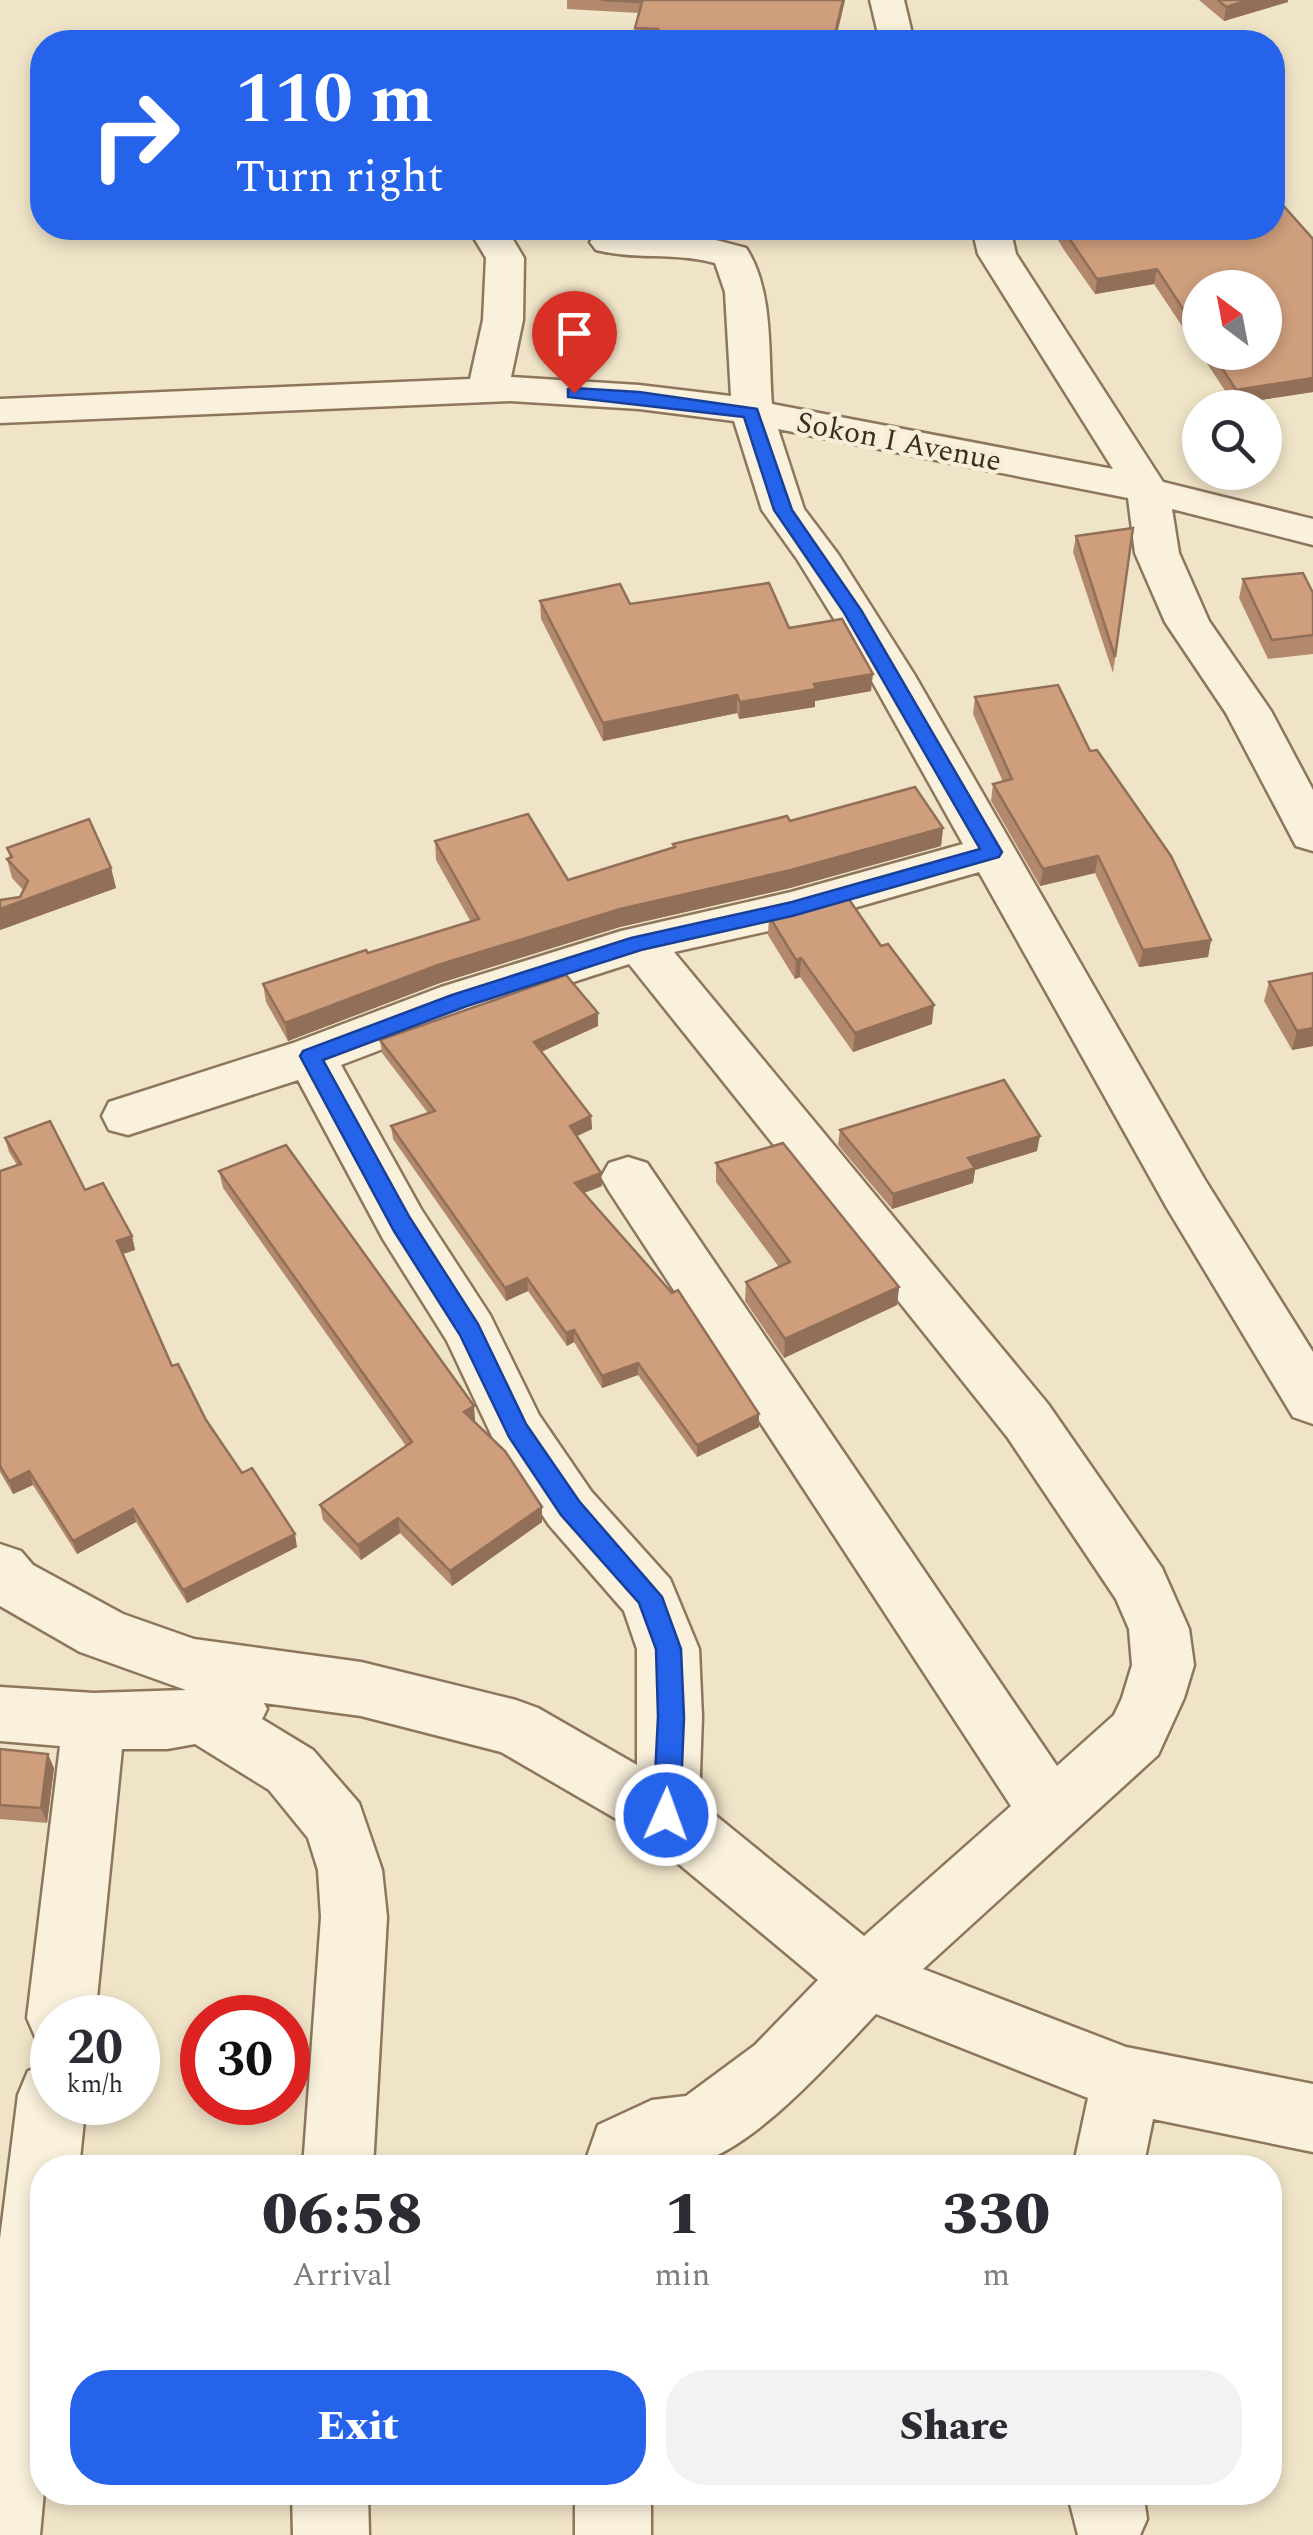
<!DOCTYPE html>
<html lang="en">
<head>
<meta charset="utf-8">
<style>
	body { margin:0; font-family:Spectral,serif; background:#f2f2f3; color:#2b2b33; height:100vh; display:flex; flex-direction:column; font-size:38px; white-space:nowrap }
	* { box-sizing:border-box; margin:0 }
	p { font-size:32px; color:#7c7c81 }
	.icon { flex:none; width:55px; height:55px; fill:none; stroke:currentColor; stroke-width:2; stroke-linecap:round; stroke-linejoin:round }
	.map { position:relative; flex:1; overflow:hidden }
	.panel { position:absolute; left:30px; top:2155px; width:1252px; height:350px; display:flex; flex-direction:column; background:#fff; border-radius:40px; box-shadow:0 5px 15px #0003 }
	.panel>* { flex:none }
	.hud { position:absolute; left:30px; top:30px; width:1255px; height:210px; border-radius:40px; box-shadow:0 5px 15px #0003; background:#2563eb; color:#fff; overflow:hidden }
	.needle { width:65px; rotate:328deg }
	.buttons { position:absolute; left:1182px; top:270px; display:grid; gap:20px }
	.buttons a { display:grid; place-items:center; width:100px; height:100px; border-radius:50%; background:#fff; box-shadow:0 5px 15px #0003; font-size:50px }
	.speed { position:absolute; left:30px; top:1995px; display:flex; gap:20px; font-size:50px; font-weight:700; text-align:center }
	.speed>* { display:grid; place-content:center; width:130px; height:130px; border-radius:50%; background:#fff; box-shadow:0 5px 15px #0003; line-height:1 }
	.speed small { font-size:25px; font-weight:400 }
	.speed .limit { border:15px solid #d22; background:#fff; color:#111 }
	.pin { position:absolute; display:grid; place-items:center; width:85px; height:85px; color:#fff; margin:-102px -42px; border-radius:50% 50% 50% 0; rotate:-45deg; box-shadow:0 0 10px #0007 }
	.pin .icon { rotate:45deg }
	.me { position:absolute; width:110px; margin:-55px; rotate:2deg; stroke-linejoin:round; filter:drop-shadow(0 0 8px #0008) }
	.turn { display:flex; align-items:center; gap:35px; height:210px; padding:0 40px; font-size:45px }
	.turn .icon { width:130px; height:130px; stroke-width:2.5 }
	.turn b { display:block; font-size:70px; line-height:85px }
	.eta { display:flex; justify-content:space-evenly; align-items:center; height:170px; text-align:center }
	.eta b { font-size:60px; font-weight:800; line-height:70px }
	.primary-button { display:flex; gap:20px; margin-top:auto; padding:20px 40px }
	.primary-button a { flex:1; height:115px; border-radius:40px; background:#2563eb; color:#fff; font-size:40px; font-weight:800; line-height:115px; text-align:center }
	.primary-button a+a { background:#f2f2f3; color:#2b2b33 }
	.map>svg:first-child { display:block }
</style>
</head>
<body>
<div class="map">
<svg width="1313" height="2535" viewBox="0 0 1313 2535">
	<rect width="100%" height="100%" fill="#f0e4c8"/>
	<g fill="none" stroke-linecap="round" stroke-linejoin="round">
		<defs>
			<g id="minor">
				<path d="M870 0H904L914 42H880Z"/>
				<path d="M468 228H506L524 258 523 320 511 377 639 385 731 396 725 292 715 263C676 252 635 260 596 250L590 242 596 234C644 222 699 235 746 248 774 290 768 355 772 404L1113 469 978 254 972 228H1010L1016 254 1163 482 1313 519V545L1172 509 1179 553 1209 621 1271 711 1313 790V851L1296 846 1226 713 1165 622 1135 553 1128 498 778 429 804 509 838 554 914 674 1205 1180 1313 1352V1424L1293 1417 1167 1208 979 872 791 926 674 952 1048 1404 1162 1568 1189 1629 1194 1665 1184 1698 1158 1755 923 1969 1126 2047 1313 2084V2152L1153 2119 1143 2168H1073L1088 2098 876 2014C835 2057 756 2147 699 2162 662 2172 621 2168 583 2168L598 2125 652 2100 686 2096 755 2045 818 1980 644 1835 501 1752 361 1716 264 1703 267 1709 262 1719 313 1750 359 1803 382 1870 387 1917 373 2168H303L321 1917 318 1870 308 1838 269 1790 195 1744 167 1749H122L95 2018H52V2047L37 2041 27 2018 60 1746 0 1741V1687L94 1693 186 1690 80 1652 0 1606V1544L21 1551 33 1565 123 1614 194 1639 361 1662 516 1700 538 1708 637 1765V1649L624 1611 549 1525 497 1447 447 1341 383 1239 298 1080 128 1135 109 1130 102 1116 109 1102 293 1043 441 987 621 931 791 892 963 844 868 674 797 559 762 510 734 421 639 409 510 401 0 423V399L470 379 483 320 486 258ZM629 964 1008 1438 1116 1599 1129 1629 1132 1665 1122 1698 1114 1715 1057 1766 647 1163 628 1157 609 1163 601 1177 609 1191 1011 1806 864 1936 699 1802 702 1717 699 1649 670 1579 591 1491 539 1415 490 1315 421 1209 341 1065 477 1013Z"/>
				<path d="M52 2062V2102H86L79 2168H42L44 2492 40 2535H0V2239L18 2095 28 2071Z"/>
				<path d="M292 2492H368L369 2535H293Z"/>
				<rect x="575" y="2492" width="76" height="43"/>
				<path d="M1067 2492H1143L1147 2519 1140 2535H1078Z"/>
			</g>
		</defs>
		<use href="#minor" stroke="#8d765c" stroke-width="5"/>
		<use href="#minor" fill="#faf1dc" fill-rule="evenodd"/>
	</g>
	<g fill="#b2896c" fill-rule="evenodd">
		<path d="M567 0H845L835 42 635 39V28L639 13 567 9Z"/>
		<path d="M1199 0H1288V2L1224 21Z"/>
		<path d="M1051 228H1272L1313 239V392L1234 404 1154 284 1095 294 1064 250ZM1200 288 1265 352H1200Z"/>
		<path d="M1133 528 1113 673 1073 552 1076 536Z"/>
		<path d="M1243 579 1313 593V654L1268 659 1239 598Z"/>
		<path d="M540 601 630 604 789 628 871 691 815 701V707L739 719 737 713 603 741 541 619Z"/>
		<path d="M975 697 1090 751 1211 940 1208 957 1139 967 1095 873 1040 886 991 801 993 784 1003 782 973 714Z"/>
		<path d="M790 821 943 828 941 846 790 888 620 927 440 983 288 1041 266 1002 263 984 471 922 436 860 435 841 568 880 673 848V844Z"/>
		<path d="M7 848 111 868 116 888 0 930V900L20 897 23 890 12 878 7 859 10 858Z"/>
		<path d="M769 916 932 1024 853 1052 800 977 795 979 768 935Z"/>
		<path d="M1313 973V1046L1292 1050 1264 1001 1269 982Z"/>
		<path d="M598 1013V1026L541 1052 591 1116 592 1129 577 1136 602 1186 584 1193 759 1414V1427L697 1457 638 1375 602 1388 574 1342 567 1346 528 1291 506 1301 393 1139 391 1126 428 1113 382 1053 380 1040Z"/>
		<path d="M840 1130 1037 1151 975 1170 973 1183 892 1209 838 1145Z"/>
		<path d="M5 1138 85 1190 132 1236 135 1250 122 1254 172 1366 242 1473 297 1547 187 1603 136 1522 77 1554 33 1485 13 1494 0 1472V1171L17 1165 9 1152Z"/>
		<path d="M716 1163 899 1287 897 1305 784 1358 745 1301 746 1282 779 1267 716 1182Z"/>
		<path d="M219 1171 474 1406 475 1422 542 1507V1522L452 1586 400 1533 361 1560 323 1520 320 1505 406 1446 223 1188Z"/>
		<path d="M0 1749 54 1768 47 1823 0 1819Z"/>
	</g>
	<g fill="#916f58">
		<path d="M843 0H845L835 42H833Z"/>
		<path d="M1249 0H1288V2L1224 21 1226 7Z"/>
		<path d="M1157 269 1154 284 1095 294 1097 279Z"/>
		<path d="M1313 378V392L1234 404 1236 390Z"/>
		<path d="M873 674 871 691 815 701V707L739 719 740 702 814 684Z"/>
		<path d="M737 695V713L603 741V723Z"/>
		<path d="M943 828 941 846 790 888 620 927 440 983 288 1041 285 1023 438 965 620 909Z"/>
		<path d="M1098 856 1095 873 1040 886 1043 869Z"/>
		<path d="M111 868 116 888 0 930V909Z"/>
		<path d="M1211 940 1208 957 1139 967 1143 950Z"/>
		<path d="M801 958 800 977 795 979 796 960Z"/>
		<path d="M934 1005 932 1024 853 1052 855 1033Z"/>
		<path d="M598 1013V1026L534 1055V1042Z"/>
		<path d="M1313 1028V1046L1292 1050 1297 1031Z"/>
		<path d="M591 1116 592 1129 571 1139 570 1126Z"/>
		<path d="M1040 1136 1037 1151 975 1170 973 1183 892 1209 893 1194 968 1158Z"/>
		<path d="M601 1173 602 1186 576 1196 575 1183Z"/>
		<path d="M132 1236 135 1250 120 1255 117 1241Z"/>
		<path d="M527 1278 528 1291 506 1301 505 1288Z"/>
		<path d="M899 1287 897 1305 784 1358 785 1339Z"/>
		<path d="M574 1330V1342L567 1346 566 1333Z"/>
		<path d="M638 1363V1375L602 1388V1376Z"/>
		<path d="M474 1406 475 1422 464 1412Z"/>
		<path d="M759 1414V1427L697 1457V1445Z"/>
		<path d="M29 1471 33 1485 13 1494 9 1481Z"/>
		<path d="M542 1507V1522L452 1586 450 1571Z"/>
		<path d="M133 1509 136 1522 77 1554 73 1541Z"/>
		<path d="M398 1518 400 1533 361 1560 358 1545Z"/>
		<path d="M295 1534 297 1547 187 1603 183 1590Z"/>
		<path d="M48 1754 54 1768 47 1823 41 1808Z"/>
	</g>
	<g fill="#cf9f7d" stroke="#916f58" stroke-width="2.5">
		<path d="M601 0H843L833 42H653L658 29 635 28 642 2Z"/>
		<path d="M1218 0H1249L1226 7Z"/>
		<path d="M1272 193 1313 239V378L1236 390 1212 352H1265V288H1200V335L1157 269 1097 279 1062 228H1272Z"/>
		<path d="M1133 528 1115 657 1076 536Z"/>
		<path d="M1303 573 1313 593V635L1272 640 1243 579Z"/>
		<path d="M769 583 789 628 842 619 873 674 814 684 816 689 740 702 737 695 603 723 540 601 620 584 630 604Z"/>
		<path d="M1058 685 1090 751 1097 750 1171 856 1211 940 1143 950 1098 856 1043 869 993 784 1012 779 975 697Z"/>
		<path d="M915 787 943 828 791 870 620 909 438 965 285 1023 263 984 366 950 368 953 479 919 435 841 528 814 568 880 675 847 673 844 787 816 790 821Z"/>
		<path d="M89 819 111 868 0 909V900L20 897 28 881 7 859 12 857 7 848Z"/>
		<path d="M846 895 881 946 888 944 934 1005 855 1033 801 958 796 960 769 916Z"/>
		<path d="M1313 973V1028L1297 1031 1269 982Z"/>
		<path d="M566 975 598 1013 534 1042 591 1116 570 1126 601 1173 575 1183 672 1293 678 1290 759 1414 697 1445 638 1363 602 1376 574 1330 566 1333 527 1278 505 1288 391 1126 435 1111 380 1040Z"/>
		<path d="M1004 1080 1040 1136 968 1158 975 1168 893 1194 840 1130Z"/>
		<path d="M50 1121 85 1190 103 1183 132 1236 117 1241 172 1366 178 1364 206 1420 242 1473 252 1468 295 1534 183 1590 133 1509 73 1541 29 1471 9 1481 0 1466V1171L21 1164 5 1138Z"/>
		<path d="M783 1143 899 1287 785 1339 746 1282 790 1262 716 1163Z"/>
		<path d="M286 1145 474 1406 464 1412 505 1451 542 1507 450 1571 398 1518 358 1545 320 1505 412 1442 219 1171Z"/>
		<path d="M0 1749 48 1754 41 1808 0 1805Z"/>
	</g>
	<path fill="#2563eb" stroke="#184099" stroke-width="2.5" d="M574 388 639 392 757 409 792 510 861 610 1002 852 999 857 792 916 641 950 467 1006 323 1060 410 1218 478 1324 526 1424 579 1501 662 1597 681 1649 684 1717 680 1815 676 1823 666 1827 657 1823 653 1815 658 1717 656 1649 639 1603 561 1515 509 1437 460 1335 394 1231 300 1056 303 1051 452 995 631 938 792 902 980 849 843 611 774 510 744 417 568 397V389Z"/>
	<g text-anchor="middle" stroke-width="9" stroke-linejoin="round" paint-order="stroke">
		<g font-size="30" fill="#3d2e20" stroke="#f7eed8">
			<text transform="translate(899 441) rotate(11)" y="10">Sokon I Avenue</text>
		</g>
	</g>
</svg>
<div class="buttons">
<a><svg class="needle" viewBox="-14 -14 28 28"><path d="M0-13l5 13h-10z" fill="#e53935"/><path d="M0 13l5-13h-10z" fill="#7c7c81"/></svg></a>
<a><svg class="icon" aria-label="search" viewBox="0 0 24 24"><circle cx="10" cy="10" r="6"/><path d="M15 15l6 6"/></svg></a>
</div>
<div class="speed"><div>20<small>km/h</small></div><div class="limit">30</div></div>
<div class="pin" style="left:574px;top:393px;background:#d93025"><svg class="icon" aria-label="arrive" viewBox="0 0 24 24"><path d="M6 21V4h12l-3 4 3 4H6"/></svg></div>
<svg class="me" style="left:666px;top:1815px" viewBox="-20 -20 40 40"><circle r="17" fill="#2563eb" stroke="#fff" stroke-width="3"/><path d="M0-11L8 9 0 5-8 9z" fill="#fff"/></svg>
<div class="hud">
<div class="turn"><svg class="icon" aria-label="right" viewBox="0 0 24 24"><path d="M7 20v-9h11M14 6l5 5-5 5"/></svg><div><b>110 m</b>Turn right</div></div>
</div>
<section class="panel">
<div class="eta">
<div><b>06:58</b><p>Arrival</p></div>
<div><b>1</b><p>min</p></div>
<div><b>330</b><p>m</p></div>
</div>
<div class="primary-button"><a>Exit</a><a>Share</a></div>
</section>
</div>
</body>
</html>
